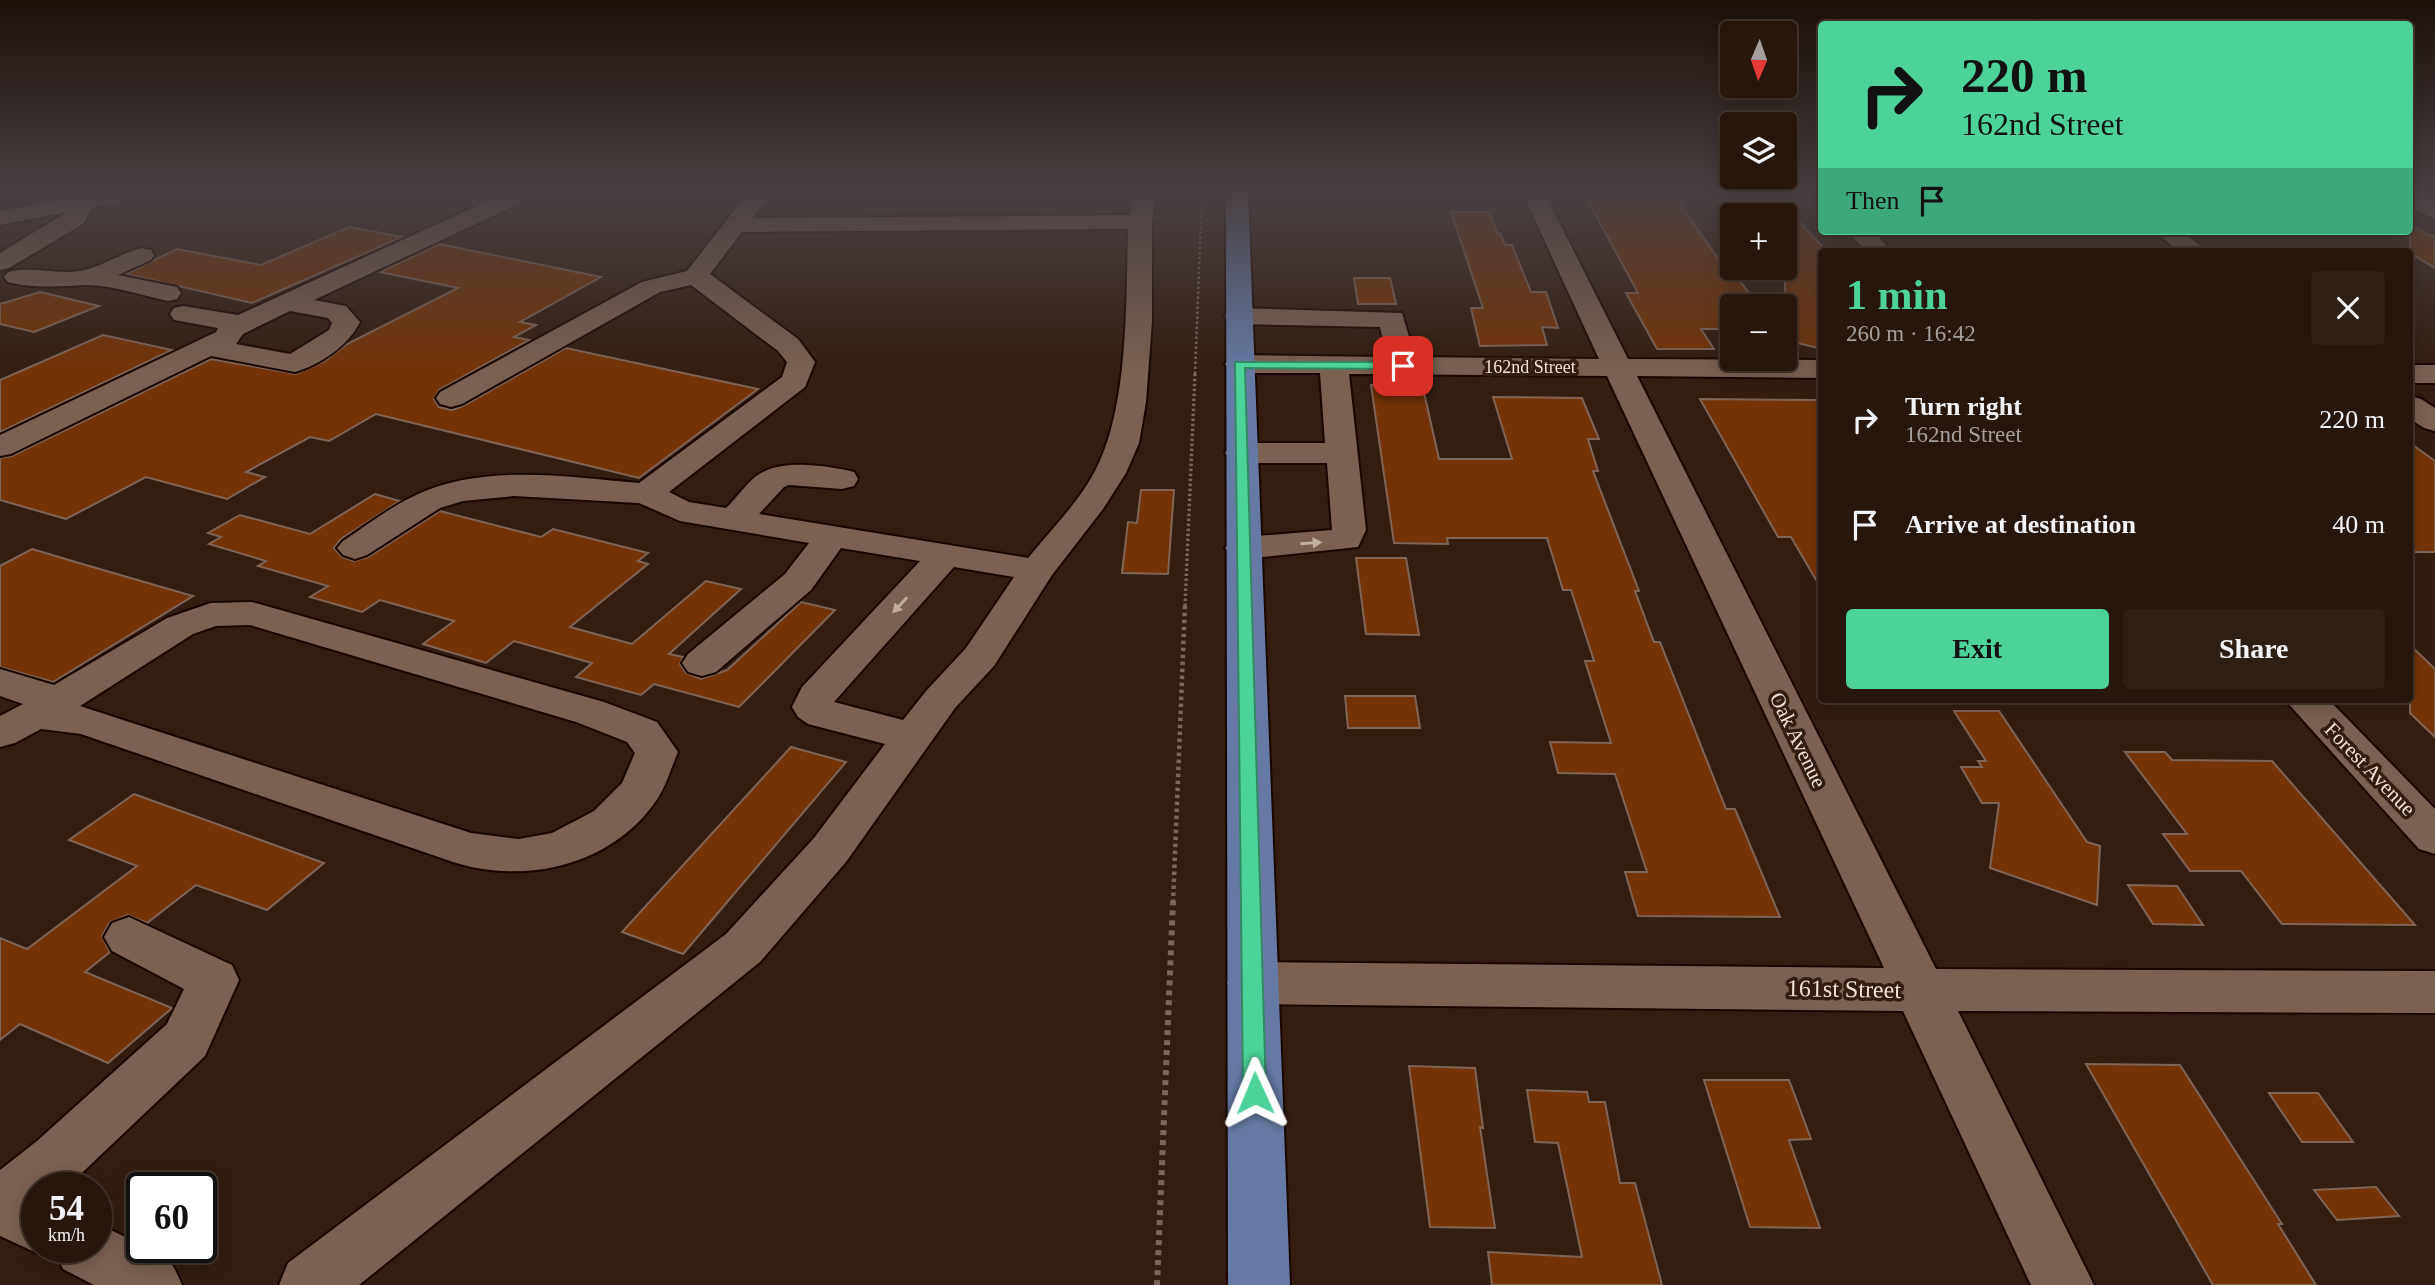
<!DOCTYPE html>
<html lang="en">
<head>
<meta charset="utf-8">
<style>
	body { margin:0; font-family:Georgia,serif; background:#2e1f15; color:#f1f3f6; height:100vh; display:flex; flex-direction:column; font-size:26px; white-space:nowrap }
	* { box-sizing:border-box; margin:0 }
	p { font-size:23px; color:#a49f9d }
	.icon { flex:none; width:38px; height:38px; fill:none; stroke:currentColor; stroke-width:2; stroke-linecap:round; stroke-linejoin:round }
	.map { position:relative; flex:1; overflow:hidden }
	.drawer { position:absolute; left:1818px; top:248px; width:595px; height:455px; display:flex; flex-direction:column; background:#26160c; border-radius:7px; box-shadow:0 4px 18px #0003,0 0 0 2px #42352d }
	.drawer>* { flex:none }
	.guide { position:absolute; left:1818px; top:21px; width:595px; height:214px; border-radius:7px; box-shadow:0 4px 18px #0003,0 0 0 2px #42352d; background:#4dd39a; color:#111; overflow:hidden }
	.needle { width:46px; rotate:182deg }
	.tools { position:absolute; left:1720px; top:21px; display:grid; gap:14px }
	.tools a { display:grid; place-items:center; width:77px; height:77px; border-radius:7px; background:#26160c; box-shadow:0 4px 18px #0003,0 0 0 2px #42352d; font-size:35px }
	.speed { position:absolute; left:21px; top:1172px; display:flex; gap:14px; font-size:35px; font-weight:700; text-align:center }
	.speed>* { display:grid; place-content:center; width:91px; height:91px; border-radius:50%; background:#26160c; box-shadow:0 4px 18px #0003,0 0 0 2px #42352d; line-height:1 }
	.speed small { font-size:18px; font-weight:400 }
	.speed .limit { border:4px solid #111; border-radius:10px; background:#fff; color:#111 }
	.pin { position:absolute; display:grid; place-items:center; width:60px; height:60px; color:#fff; margin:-30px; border-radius:14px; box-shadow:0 4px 10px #0006 }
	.me { position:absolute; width:77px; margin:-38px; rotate:359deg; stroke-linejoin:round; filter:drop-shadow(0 0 5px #0008) }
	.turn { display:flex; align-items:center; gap:24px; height:147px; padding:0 28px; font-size:32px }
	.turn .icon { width:91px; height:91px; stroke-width:2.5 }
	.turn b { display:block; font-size:49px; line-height:60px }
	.then { display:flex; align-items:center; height:66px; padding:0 28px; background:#0003; gap:14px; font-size:26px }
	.round { display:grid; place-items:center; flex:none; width:74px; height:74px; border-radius:7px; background:#2e1f15 }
	.headline { display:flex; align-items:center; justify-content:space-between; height:119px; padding:0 28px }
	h1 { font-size:42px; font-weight:700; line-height:52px; color:#4dd39a }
	.action { display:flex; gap:14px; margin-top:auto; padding:14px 28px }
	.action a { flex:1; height:80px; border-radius:7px; background:#4dd39a; color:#111; font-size:28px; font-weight:700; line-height:80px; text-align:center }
	.action a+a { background:#2e1f15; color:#f1f3f6 }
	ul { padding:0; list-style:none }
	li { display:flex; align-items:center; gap:21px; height:105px; padding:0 28px }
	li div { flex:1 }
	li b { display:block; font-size:26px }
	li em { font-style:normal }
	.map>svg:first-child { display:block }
</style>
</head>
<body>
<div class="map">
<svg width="2435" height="1285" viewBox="0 0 2435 1285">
	<rect width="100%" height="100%" fill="#321d10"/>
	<g fill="#753305" stroke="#7f6558" stroke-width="2">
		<path d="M1587 199 1677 200 1729 274H1735L1756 303 1732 302V329H1701L1714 349H1657L1626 293H1638Z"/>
		<path d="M1785 206 1822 246V349L1785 340Z"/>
		<path d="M1451 212H1490L1497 233H1500L1505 245H1512L1531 292H1546L1558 328 1542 327 1547 345 1480 346 1471 308H1483Z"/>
		<path d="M2410 224 2435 238V268L2410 253Z"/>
		<path d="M349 227 402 237 252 303 126 274 177 249 261 265Z"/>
		<path d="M439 244 601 277 520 322 536 325 514 337 529 340 439 390 434 399 439 407 452 410 463 406 566 348 758 389 639 478 376 414 329 441 310 437 246 472 265 477 227 499 146 477 66 519 0 500V458L12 456 211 359 296 374 325 361 347 344 458 288 380 272Z"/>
		<path d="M1354 278H1390L1396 304H1358Z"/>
		<path d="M40 292 99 306 34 332 0 324V304Z"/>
		<path d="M103 335 172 350 0 432V380Z"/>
		<path d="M1371 385 1414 386 1415 388H1423L1439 459H1512L1493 397 1582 398 1599 439H1588L1598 471H1593L1639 591H1635L1654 642H1660L1726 809H1735L1780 917 1638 916 1625 872H1647L1615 774 1558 773 1550 742 1611 743 1585 661H1594L1571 590H1563L1547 538H1447L1448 544 1394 543Z"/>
		<path d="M1700 399 1822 400V590L1791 537H1778Z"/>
		<path d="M2410 443 2435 461V552H2410Z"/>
		<path d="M1141 490H1174L1168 574 1122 573 1128 522 1137 523Z"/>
		<path d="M375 494 400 501 341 539 334 548 342 557 354 561 368 557 440 511 541 537 553 529 648 553 638 561 648 564 570 627 632 644 706 581 741 589 669 654 683 657 680 664 686 673 701 679 727 670 801 602 835 610 739 707 654 684 641 695 576 677 592 663 514 641 486 663 423 644 454 621 380 600 362 612 310 597 328 586 258 566 266 561 209 544 221 537 208 533 240 515 310 534Z"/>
		<path d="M32 549 79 563 193 596 53 682 0 667V566Z"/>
		<path d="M1356 558H1406L1419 635 1366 634Z"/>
		<path d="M2410 645 2435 669V737L2410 713Z"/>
		<path d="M1345 696H1415L1420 728H1348Z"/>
		<path d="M1954 711H1999L2087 842 2100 846 2097 905 1990 868 1999 803H1982L1961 767H1982L1978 761H1986Z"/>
		<path d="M791 747 846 762 683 954 622 932Z"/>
		<path d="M2125 752H2165L2172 760 2272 761 2415 925 2282 924 2241 871H2190L2163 834H2187Z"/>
		<path d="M134 794 324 863 267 910 196 885 147 923 128 915 110 922 102 936 110 952 85 972 172 1008 108 1063 20 1024 0 1040V938L27 949 137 866 69 840Z"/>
		<path d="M2128 885 2177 886 2203 925 2153 924Z"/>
		<path d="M2086 1064 2180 1065 2282 1224H2278L2316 1285H2213Z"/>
		<path d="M1409 1066 1475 1068 1483 1128 1480 1127 1495 1228 1430 1227Z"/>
		<path d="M1704 1080H1789L1811 1139 1789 1140 1820 1228 1750 1227Z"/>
		<path d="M1527 1090 1587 1092 1589 1102H1605L1620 1183H1635L1662 1285H1492L1488 1252 1582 1257 1558 1143 1535 1142Z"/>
		<path d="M2269 1093H2318L2353 1142H2302Z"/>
		<path d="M2376 1187 2399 1216 2337 1220 2314 1190Z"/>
	</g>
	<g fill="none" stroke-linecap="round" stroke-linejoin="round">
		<defs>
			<g id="minor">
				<path d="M92 194H140L137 199 93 207 83 224 9 268 0 270V253L67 212 0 225V211Z"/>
				<path d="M503 194H532L529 199 314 300 346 306 360 322C349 345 320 365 295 372L211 356 11 454 0 456V435L216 332 218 328 174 320 170 314 174 308 183 306 238 315ZM290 311 328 318 332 323 329 330 290 354 236 344 243 334Z"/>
				<path d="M747 194H770L753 218 1130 215 1134 194H1156L1152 222V321L1146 402 1139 443 1126 473 1103 509 1052 575 994 666 955 708 846 862 760 962 359 1285H279L288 1263 726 934 814 838 885 744 808 724 798 717 792 707 802 687 920 561 841 548 811 590 716 672 702 676 688 672 682 663 688 654 785 574 809 543 680 521 639 503 514 496 463 501 440 508 367 555 355 559 343 555 337 548 343 541C367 525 390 507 416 495 483 463 568 477 639 483L782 377 787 362 778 351 691 285 660 292 462 404 451 407 440 404 436 398 440 392 642 282 687 271ZM1128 229C1126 301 1129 409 1094 473 1077 504 1050 531 1028 558L759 514 784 487 789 485 842 489 854 486 858 479 854 472C828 466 785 459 761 473 748 480 737 498 726 508L689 502 669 492 805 387 815 362 798 339 710 274 742 232ZM954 567 1014 577 966 648 927 690 903 720 834 702Z"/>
				<path d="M1523 194H1545L1628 359 1822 360V378L1637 376 1936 969 2435 971V1013L1958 1011 2094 1285H2031L1903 1011 1252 1004 1234 998 1227 983 1234 968 1252 962 1884 968 1607 376 1349 374 1366 530 1358 547 1243 559 1231 555 1225 548 1231 541 1243 537 1332 530 1327 463H1241L1230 460 1225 453 1230 446 1241 443H1325L1320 373H1239L1229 370 1225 364 1229 358 1239 355 1387 357 1380 327 1238 324 1229 322 1225 316 1229 310 1238 308 1402 313 1415 357 1599 359Z"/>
				<path d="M2410 194H2418L2435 203V219L2410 208Z"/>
				<path d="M1848 231H1873L1892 252H1866Z"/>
				<path d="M2154 231H2182L2208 252H2180Z"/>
				<path d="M142 248 151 250 154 255 151 260 118 275 177 287 181 293 177 299 168 301C146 296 106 284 86 285 59 286 35 289 8 282L4 277 8 272C31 266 56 275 80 271 102 267 121 253 142 248Z"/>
				<rect x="2410" y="365" width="25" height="18"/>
				<path d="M2410 396 2421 399 2435 408V431L2424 428 2410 419Z"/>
				<path d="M252 602 604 702 657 722 678 752C671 768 666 787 656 801 611 866 525 885 453 862L81 734 41 729 15 743 0 747V716L23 704 0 696V669L54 685 167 618 211 603ZM250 625 576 722 627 742 635 753 622 783 594 811 552 833 519 839 471 833 80 706 193 634 216 626Z"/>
				<path d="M2285 700H2329L2435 809V854L2419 849Z"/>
				<path d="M129 917 232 965 239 980 205 1056 66 1188H37V1248H50L37 1253 0 1236V1170L37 1141 167 1024 184 989 112 951 104 937 112 923Z"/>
				<path d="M96 1223 142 1245V1248C166 1248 174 1266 182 1285H94L63 1269 54 1248H96Z"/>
			</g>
			<path id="major" d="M1226 194H1248L1290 1285H1228Z"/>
		</defs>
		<use href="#minor" stroke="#190600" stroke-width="4"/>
		<use href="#major" stroke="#190600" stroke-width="4"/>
		<path stroke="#79665b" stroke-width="2.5" stroke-dasharray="2.5 2.5" stroke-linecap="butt" d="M1195 374 1202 194"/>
		<path stroke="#79665b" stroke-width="3.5" stroke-dasharray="2.5 2.5" stroke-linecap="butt" d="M1185 606 1195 373"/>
		<path stroke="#79665b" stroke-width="4.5" stroke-dasharray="3.5 3.5" stroke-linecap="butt" d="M1173 903 1185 604"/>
		<path stroke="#79665b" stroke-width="6" stroke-dasharray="5 5" stroke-linecap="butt" d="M1157 1285 1173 901"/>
		<use href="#minor" fill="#7a6152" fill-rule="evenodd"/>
		<use href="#major" fill="#667aa3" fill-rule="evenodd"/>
	</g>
	<defs><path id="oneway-solid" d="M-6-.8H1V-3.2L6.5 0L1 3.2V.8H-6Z" transform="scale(1.75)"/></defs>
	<g fill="#c1aea2">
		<use href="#oneway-solid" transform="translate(1311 543) rotate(-4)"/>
		<use href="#oneway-solid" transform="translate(900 605) rotate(133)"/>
	</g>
	<linearGradient id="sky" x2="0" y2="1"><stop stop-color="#1c1009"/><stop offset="0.52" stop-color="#494042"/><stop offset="1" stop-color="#494042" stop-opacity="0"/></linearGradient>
	<rect width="2435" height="374" fill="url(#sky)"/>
	<path fill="#4dd39a" stroke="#328964" stroke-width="2" d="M1235 362H1403L1409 366 1403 369 1245 368 1266 1093 1263 1100 1255 1103 1247 1100 1243 1093Z"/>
	<g text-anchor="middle" stroke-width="7" stroke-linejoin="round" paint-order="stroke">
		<g font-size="18" fill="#f0e1d8" stroke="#321d10">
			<text x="1530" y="373">162nd Street</text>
		</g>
		<g font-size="21" fill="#f0e1d8" stroke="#321d10">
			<text transform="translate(1798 740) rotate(64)" y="7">Oak Avenue</text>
			<text transform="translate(2370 769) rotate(46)" y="7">Forest Avenue</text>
		</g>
		<g font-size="24" fill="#f0e1d8" stroke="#321d10">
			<text transform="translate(1844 989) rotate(1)" y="8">161st Street</text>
		</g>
	</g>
</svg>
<div class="tools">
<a><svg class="needle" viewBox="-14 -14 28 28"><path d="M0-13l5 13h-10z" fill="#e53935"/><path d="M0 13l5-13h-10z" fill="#a49f9d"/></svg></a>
<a><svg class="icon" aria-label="layers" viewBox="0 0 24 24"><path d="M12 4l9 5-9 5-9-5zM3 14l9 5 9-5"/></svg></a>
<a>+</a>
<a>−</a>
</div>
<div class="speed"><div>54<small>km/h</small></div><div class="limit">60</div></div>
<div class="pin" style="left:1403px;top:366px;background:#d93025"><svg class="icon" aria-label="arrive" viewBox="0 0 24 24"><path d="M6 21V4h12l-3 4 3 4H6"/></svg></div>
<svg class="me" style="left:1255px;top:1093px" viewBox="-20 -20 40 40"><path d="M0-17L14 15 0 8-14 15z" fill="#4dd39a" stroke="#fff" stroke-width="4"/></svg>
<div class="guide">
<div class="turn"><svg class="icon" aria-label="right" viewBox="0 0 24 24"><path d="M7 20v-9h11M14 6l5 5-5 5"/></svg><div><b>220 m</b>162nd Street</div></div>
<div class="then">Then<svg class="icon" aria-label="arrive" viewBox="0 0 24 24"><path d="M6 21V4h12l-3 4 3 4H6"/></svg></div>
</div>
<section class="drawer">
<div class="headline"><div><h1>1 min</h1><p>260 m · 16:42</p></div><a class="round"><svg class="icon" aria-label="close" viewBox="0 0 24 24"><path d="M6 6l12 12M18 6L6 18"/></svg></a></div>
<ul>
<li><svg class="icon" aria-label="right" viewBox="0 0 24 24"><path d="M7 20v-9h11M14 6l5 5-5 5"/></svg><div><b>Turn right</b><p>162nd Street</p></div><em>220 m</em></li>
<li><svg class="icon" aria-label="arrive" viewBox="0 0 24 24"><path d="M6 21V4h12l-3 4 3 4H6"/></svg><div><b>Arrive at destination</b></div><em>40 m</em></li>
</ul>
<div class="action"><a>Exit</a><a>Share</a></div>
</section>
</div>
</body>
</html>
